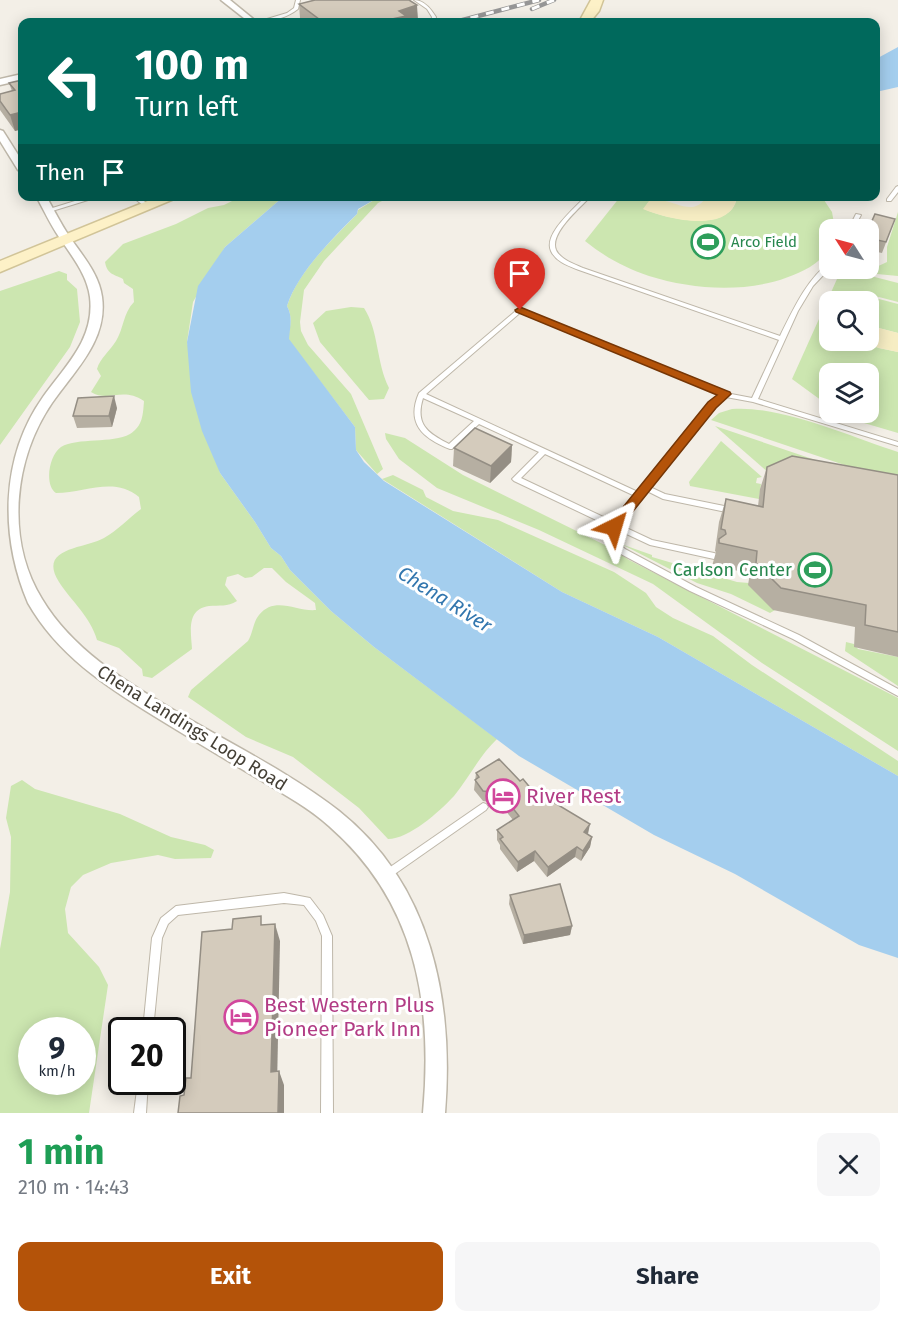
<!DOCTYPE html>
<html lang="en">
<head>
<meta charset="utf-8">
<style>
	body { margin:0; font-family:"Fira Sans",sans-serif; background:#f6f6f7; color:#1f2937; height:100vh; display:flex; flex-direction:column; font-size:22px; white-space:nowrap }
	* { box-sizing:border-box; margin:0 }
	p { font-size:20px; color:#747a83 }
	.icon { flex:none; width:33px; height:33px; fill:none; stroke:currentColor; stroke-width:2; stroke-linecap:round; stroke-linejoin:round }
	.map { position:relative; height:1113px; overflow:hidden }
	.details { display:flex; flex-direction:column; background:#fff; flex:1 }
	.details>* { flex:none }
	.hud { position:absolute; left:18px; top:18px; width:862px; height:183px; border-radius:12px; box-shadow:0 3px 15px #0003; background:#00695c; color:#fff; overflow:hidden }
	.needle { width:39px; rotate:306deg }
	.tools { position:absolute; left:819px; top:219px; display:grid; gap:12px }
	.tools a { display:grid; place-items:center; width:60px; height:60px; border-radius:12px; background:#fff; box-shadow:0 3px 15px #0003; font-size:30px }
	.speed { position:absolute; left:18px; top:1017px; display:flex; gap:12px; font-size:30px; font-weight:700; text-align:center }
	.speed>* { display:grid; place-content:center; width:78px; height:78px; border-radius:50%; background:#fff; box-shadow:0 3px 15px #0003; line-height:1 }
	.speed small { font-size:15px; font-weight:400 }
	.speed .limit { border:3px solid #111; border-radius:9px; background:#fff; color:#111 }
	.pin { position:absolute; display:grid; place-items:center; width:51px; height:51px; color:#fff; margin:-62px -26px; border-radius:50% 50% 50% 0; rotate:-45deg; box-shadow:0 0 6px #0007 }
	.pin .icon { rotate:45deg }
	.me { position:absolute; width:66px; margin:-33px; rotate:40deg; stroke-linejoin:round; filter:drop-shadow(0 0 4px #0008) }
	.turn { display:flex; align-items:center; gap:21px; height:126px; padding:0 18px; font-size:27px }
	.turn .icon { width:78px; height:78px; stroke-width:2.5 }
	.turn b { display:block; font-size:42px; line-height:51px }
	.then { display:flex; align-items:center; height:57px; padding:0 18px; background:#0003; gap:12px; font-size:22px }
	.round { display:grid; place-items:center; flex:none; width:63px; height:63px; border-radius:12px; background:#f6f6f7 }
	.headline { display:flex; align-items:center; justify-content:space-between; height:102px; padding:0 18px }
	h1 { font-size:36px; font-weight:700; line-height:45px; color:#1e9e55 }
	.action { display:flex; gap:12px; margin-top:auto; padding:12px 18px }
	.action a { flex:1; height:69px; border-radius:12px; background:#b45309; color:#fff; font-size:24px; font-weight:700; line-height:69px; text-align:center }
	.action a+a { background:#f6f6f7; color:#1f2937 }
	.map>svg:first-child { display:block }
</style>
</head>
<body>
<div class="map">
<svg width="898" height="1113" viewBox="0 0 898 1113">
	<rect width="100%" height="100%" fill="#f3efe7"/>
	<g fill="#cce6b0" fill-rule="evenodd">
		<path d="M240 197H283L225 247 193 302 187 342 220 473 255 522 271 548 281 556 290 570 331 611 374 647 497 739C479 756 469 778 454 796 439 812 409 839 388 839L359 808 293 757 246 737 188 697 191 690 248 641C253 633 253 622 259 615 275 595 297 612 316 610L315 603 286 582 272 568H264L252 577 245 578 238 574 227 577 225 585 237 601C227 607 220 605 209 606 186 609 191 632 192 649L152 678 143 676 142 669 119 648 97 640C90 616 72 602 59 582 37 547 85 549 104 538 117 531 129 518 141 509L139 497C114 476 85 493 56 493 44 485 49 455 61 447 78 437 112 444 130 434 143 426 143 414 144 401 122 386 109 403 91 392L101 376 97 369C100 358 110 351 116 341 124 328 123 313 134 302L133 289 124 283 123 279C113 274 107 274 105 262L123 244 176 224 208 208 224 205Z"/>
		<path d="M379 197H390L378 203 324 261 304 290 300 322 301 331 308 345 351 394 383 469 377 474 356 450 355 427 288 339C290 327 293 317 287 306 299 270 331 241 357 214L358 210Z"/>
		<path d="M620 197H652L644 209C667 219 731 234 737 197H822L832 212 835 229 830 230C829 235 831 243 829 248 827 255 816 263 810 267 763 294 700 292 649 276 625 268 605 257 585 241Z"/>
		<path d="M898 212V276L877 274 872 269 887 262V247Z"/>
		<path d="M59 271 67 274V280L77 289 80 322 70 347 0 445V291Z"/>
		<path d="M863 274 898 283V302L879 297 865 301 830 302V340L859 341 879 348 898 352V433L864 423 841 413 868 412V374H830L829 406 792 379 837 279Z"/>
		<path d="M879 299 898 304V333L871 326 869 323 870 301Z"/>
		<path d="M351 307 364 308C379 331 376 362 389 388L384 399 369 400 320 342 313 323 326 311Z"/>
		<path d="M732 409C780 405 851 437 898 452V483L711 420 719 413Z"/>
		<path d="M715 426 860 475 770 474Z"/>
		<path d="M385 433 405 438 463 475 613 549 629 560 898 698V751L762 663 653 584 539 530 437 488 399 459 386 439Z"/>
		<path d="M721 441 762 477 757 478 756 483 761 484 759 499 690 486 689 482Z"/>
		<path d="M393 475 423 490 426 497 453 511 498 520 614 572 646 593 656 607 673 618 713 636 752 665 898 761V776L658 637 562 592 382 479Z"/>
		<path d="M621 544 652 555V557L737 582 749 583 775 610 770 613 731 594 697 583Z"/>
		<path d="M846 642 854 644 858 649 898 657V686L845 651Z"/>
		<path d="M22 780 35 789 120 814 171 837 205 845 214 850 211 858 175 859 158 855 111 863 83 875 71 887 65 909 68 933 99 967 108 985 89 1113H0V949L10 892 11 837 6 818 11 786ZM32 1030H82V1082H32Z"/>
	</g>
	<g fill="#f6edc3">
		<path d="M652 197H660L662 200C679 204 696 215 706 197H737C731 235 666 219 643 209Z"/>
		<path d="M869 323 871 326 898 333V352L879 348 859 341 868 340Z"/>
	</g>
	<g fill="#a4ceee">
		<path d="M898 47V87L876 92V59Z"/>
		<path d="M283 197H379L358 209 357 214C332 239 298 272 287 306 293 317 290 327 289 339L355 427 356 450 364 462 384 481 562 592 658 637 898 776V958L859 945 735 874 654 835 519 756 374 647 331 611 290 570 281 556 271 548 255 522 220 473 202 431 191 392 187 342 198 286 225 247Z"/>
	</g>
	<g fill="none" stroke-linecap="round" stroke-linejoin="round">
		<defs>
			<g id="lane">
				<path d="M296 0H300L298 9C288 17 270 23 257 22L287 13 294 8Z"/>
				<path d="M414 0C424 0 431 9 436 17L435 22H431L432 17 427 9Z"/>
				<path d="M898 186V192L891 201H887V199L896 187Z"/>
				<path d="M91 196H101L49 212 46 210Z"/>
				<path d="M131 196H137L152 207 147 208Z"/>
				<path d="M586 196H591C581 207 549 233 556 250 560 259 574 264 583 268L780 336C793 310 806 280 830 262V268L813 286 798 311 758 399 898 442V446L753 402 726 397 714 406 650 487 665 494 734 508 735 510 734 512 731 513 663 499 647 491 620 525 652 540 714 553 717 554 718 556 717 558 714 559 650 545 618 530 622 546 625 549 696 587 799 635 898 689V696L793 639 690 591 619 553 614 547 611 527 514 481 512 479 539 452 479 424 452 449H450C422 438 406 423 419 393L518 309 520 308 726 393 752 398 779 340 579 270C569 266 556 262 551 251 543 234 575 208 586 196ZM521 312 720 395 710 404 638 492 426 394ZM423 398 474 421 449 444C427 433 415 424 423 398ZM545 454 635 496 614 522 521 478Z"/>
				<path d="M856 214 861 215 853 230H848Z"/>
				<path d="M483 803 486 804 488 807 486 810 389 878 386 880 383 878 381 875 383 872Z"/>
				<path d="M284 893 310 898 323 915 332 936 333 1113H321L322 936 316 921 304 905 284 903 178 915 168 924 162 938 153 1030H143L152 938 161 918 176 906Z"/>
				<path d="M138 1082H148L146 1113H134Z"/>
			</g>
			<g id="street">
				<path d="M221 0H230L257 22H249Z"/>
				<path d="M22 74V80L0 85V79Z"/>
				<path d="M0 130 3 131 22 161V171L18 170 0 141Z"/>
				<path d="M36 196H46C54 210 61 224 69 236 82 255 99 274 102 297 108 340 75 370 52 403 14 459 5 539 42 599 72 649 123 680 172 709 225 741 291 773 339 811 432 885 454 1001 445 1113H423C433 1003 416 902 329 826 309 808 285 795 262 781 226 760 190 738 154 716 105 686 57 654 28 603 0 537 0 458 43 397 65 366 95 339 90 297 87 274 71 255 59 237 50 224 44 210 36 196Z"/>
			</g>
			<g id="secondary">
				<path d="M591 0H603L599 11 590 22H579Z"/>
				<path d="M160 196H181L0 272V261Z"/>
			</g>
		</defs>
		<use href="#lane" stroke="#beb7a9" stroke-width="2"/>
		<use href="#street" stroke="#beb7a9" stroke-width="3"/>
		<use href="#secondary" stroke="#d1c498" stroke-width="3"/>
		<use href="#lane" fill="#fff" fill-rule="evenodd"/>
		<use href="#street" fill="#fff" fill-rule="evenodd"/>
		<use href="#secondary" fill="#fdf1c7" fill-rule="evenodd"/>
		<defs>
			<g id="rail">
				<path d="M532 9 554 0"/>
				<path d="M455 22 539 0"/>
			</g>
		</defs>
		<use href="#rail" stroke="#969696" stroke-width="4.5"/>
		<use href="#rail" stroke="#fff" stroke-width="3" stroke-dasharray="8" stroke-linecap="butt"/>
	</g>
	<g fill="#b6afa2">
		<path d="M299 4 418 20 409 22H306L300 18Z"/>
		<path d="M22 80V129L15 131 0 110V94L12 91 9 83Z"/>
		<path d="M895 219 882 253 868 250V230Z"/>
		<path d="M117 408 112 427 77 428 73 416Z"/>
		<path d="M512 445 511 462 490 483 453 466 454 448Z"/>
		<path d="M767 467 898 475V657L854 647 855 627 773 610 748 585 750 573 712 566 716 552 715 551 719 522 726 499 758 506 760 489Z"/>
		<path d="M476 773 542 802 592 837 590 847 581 861 575 857 547 877 534 861 517 872 500 849V845L497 840V830L513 820 500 804 483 801 474 790Z"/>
		<path d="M510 895 572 926 570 935 523 944 509 904Z"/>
	</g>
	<g fill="#948e84">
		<path d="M417 5 418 20 409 22H378L399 11Z"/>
		<path d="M22 112V129L15 131 10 115Z"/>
		<path d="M114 396 117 408 112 427 109 416Z"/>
		<path d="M512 445 511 462 490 483 491 466Z"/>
		<path d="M590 824 588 834 584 832Z"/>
		<path d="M592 837 590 847 581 861 583 851Z"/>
		<path d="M577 847 575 857 547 877 548 867Z"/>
		<path d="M535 851 534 861 517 872 518 862Z"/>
		<path d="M275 924 280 941 277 1086 271 1072Z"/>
		<path d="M572 926 570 935 523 944 524 935Z"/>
		<path d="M279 1071 284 1085V1113H278Z"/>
	</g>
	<g fill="#d4cbbc" stroke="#948e84" stroke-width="1.5">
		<path d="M315 0H409L417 5 399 11 406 16 378 22H323L299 4Z"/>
		<path d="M22 80V112L10 115 0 101V94L15 90 9 83Z"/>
		<path d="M875 214 895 219 886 242 868 238V230Z"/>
		<path d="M114 396 109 416H73L78 398Z"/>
		<path d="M475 428 512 445 491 466 454 448Z"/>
		<path d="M792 456 898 475V632L865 625 866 605 781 588 756 563 757 551 719 543V539L726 534 725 530 721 529 726 499 763 507 767 467Z"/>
		<path d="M499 759 520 781 523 779 542 802 545 797 590 824 584 832 592 837 583 851 577 847 548 867 535 851 518 862 500 839 503 837 497 830 519 816 501 793 483 791 475 780 479 777 476 773Z"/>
		<path d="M560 884 572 926 524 935 510 895Z"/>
		<path d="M261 916V925L275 924 271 1072 279 1071 278 1113H178L180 1096 184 1095 186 1078H191L202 932 232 929 233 919Z"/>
	</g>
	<path fill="#b45309" stroke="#753606" stroke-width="1.5" d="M520 307 730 392 731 394 716 408 618 530H609L607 527 708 402 717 395 516 312 515 310Z"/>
	<defs>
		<symbol id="stadium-ring" viewBox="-11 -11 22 22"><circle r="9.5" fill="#fff" stroke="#2e9e5b" stroke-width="1.5"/><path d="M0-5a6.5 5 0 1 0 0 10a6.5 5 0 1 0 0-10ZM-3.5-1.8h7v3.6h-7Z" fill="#2e9e5b"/></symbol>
		<symbol id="hotel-ring" viewBox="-11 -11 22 22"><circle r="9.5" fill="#fff" stroke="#d1479c" stroke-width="1.5"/><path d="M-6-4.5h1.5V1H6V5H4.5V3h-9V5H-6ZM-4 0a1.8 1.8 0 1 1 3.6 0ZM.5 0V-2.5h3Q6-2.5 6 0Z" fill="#d1479c"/></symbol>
	</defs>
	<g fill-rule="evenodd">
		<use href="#stadium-ring" x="689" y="223" width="38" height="38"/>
		<use href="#stadium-ring" x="796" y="551" width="38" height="38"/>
		<use href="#hotel-ring" x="484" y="777" width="38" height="38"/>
		<use href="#hotel-ring" x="222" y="998" width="38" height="38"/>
	</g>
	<g text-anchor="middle" stroke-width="6" stroke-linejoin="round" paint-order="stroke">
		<g font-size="15" fill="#27864d" stroke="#fff" text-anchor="start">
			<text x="731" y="247">Arco Field</text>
		</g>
		<g font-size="18" fill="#27864d" stroke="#fff" text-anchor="end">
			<text x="792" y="576">Carlson Center</text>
		</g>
		<g font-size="18" fill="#454036" stroke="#fff">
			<text transform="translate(192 728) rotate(32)" y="6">Chena Landings Loop Road</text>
		</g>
		<g font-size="20" font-style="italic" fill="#3276ae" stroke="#fff">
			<text transform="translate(445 599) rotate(32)" y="7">Chena River</text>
		</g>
		<g font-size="21" fill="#b23c85" stroke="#fff" text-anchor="start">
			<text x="526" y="803">River Rest</text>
			<text x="264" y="1012">Best Western Plus<tspan x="264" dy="24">Pioneer Park Inn</tspan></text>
		</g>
	</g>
</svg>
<div class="tools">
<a><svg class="needle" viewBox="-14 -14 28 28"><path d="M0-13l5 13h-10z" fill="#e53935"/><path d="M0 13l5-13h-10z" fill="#747a83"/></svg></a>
<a><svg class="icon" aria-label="search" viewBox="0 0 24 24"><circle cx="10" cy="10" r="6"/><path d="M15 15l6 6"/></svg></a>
<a><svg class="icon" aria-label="layers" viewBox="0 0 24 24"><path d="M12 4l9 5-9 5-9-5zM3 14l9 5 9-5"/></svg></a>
</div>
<div class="speed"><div>9<small>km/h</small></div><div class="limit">20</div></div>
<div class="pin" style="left:520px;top:310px;background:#d93025"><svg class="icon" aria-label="arrive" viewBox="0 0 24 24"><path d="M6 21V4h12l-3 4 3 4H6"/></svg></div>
<svg class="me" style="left:614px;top:527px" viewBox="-20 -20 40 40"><path d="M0-17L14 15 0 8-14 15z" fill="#b45309" stroke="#fff" stroke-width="4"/></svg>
<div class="hud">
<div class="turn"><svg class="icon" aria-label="left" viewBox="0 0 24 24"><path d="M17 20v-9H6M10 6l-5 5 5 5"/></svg><div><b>100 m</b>Turn left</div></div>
<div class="then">Then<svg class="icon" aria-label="arrive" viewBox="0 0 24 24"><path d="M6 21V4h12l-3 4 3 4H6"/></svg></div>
</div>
</div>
<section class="details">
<div class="headline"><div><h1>1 min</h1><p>210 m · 14:43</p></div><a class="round"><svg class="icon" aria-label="close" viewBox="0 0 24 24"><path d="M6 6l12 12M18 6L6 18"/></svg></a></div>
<div class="action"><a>Exit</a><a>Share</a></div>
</section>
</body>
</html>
